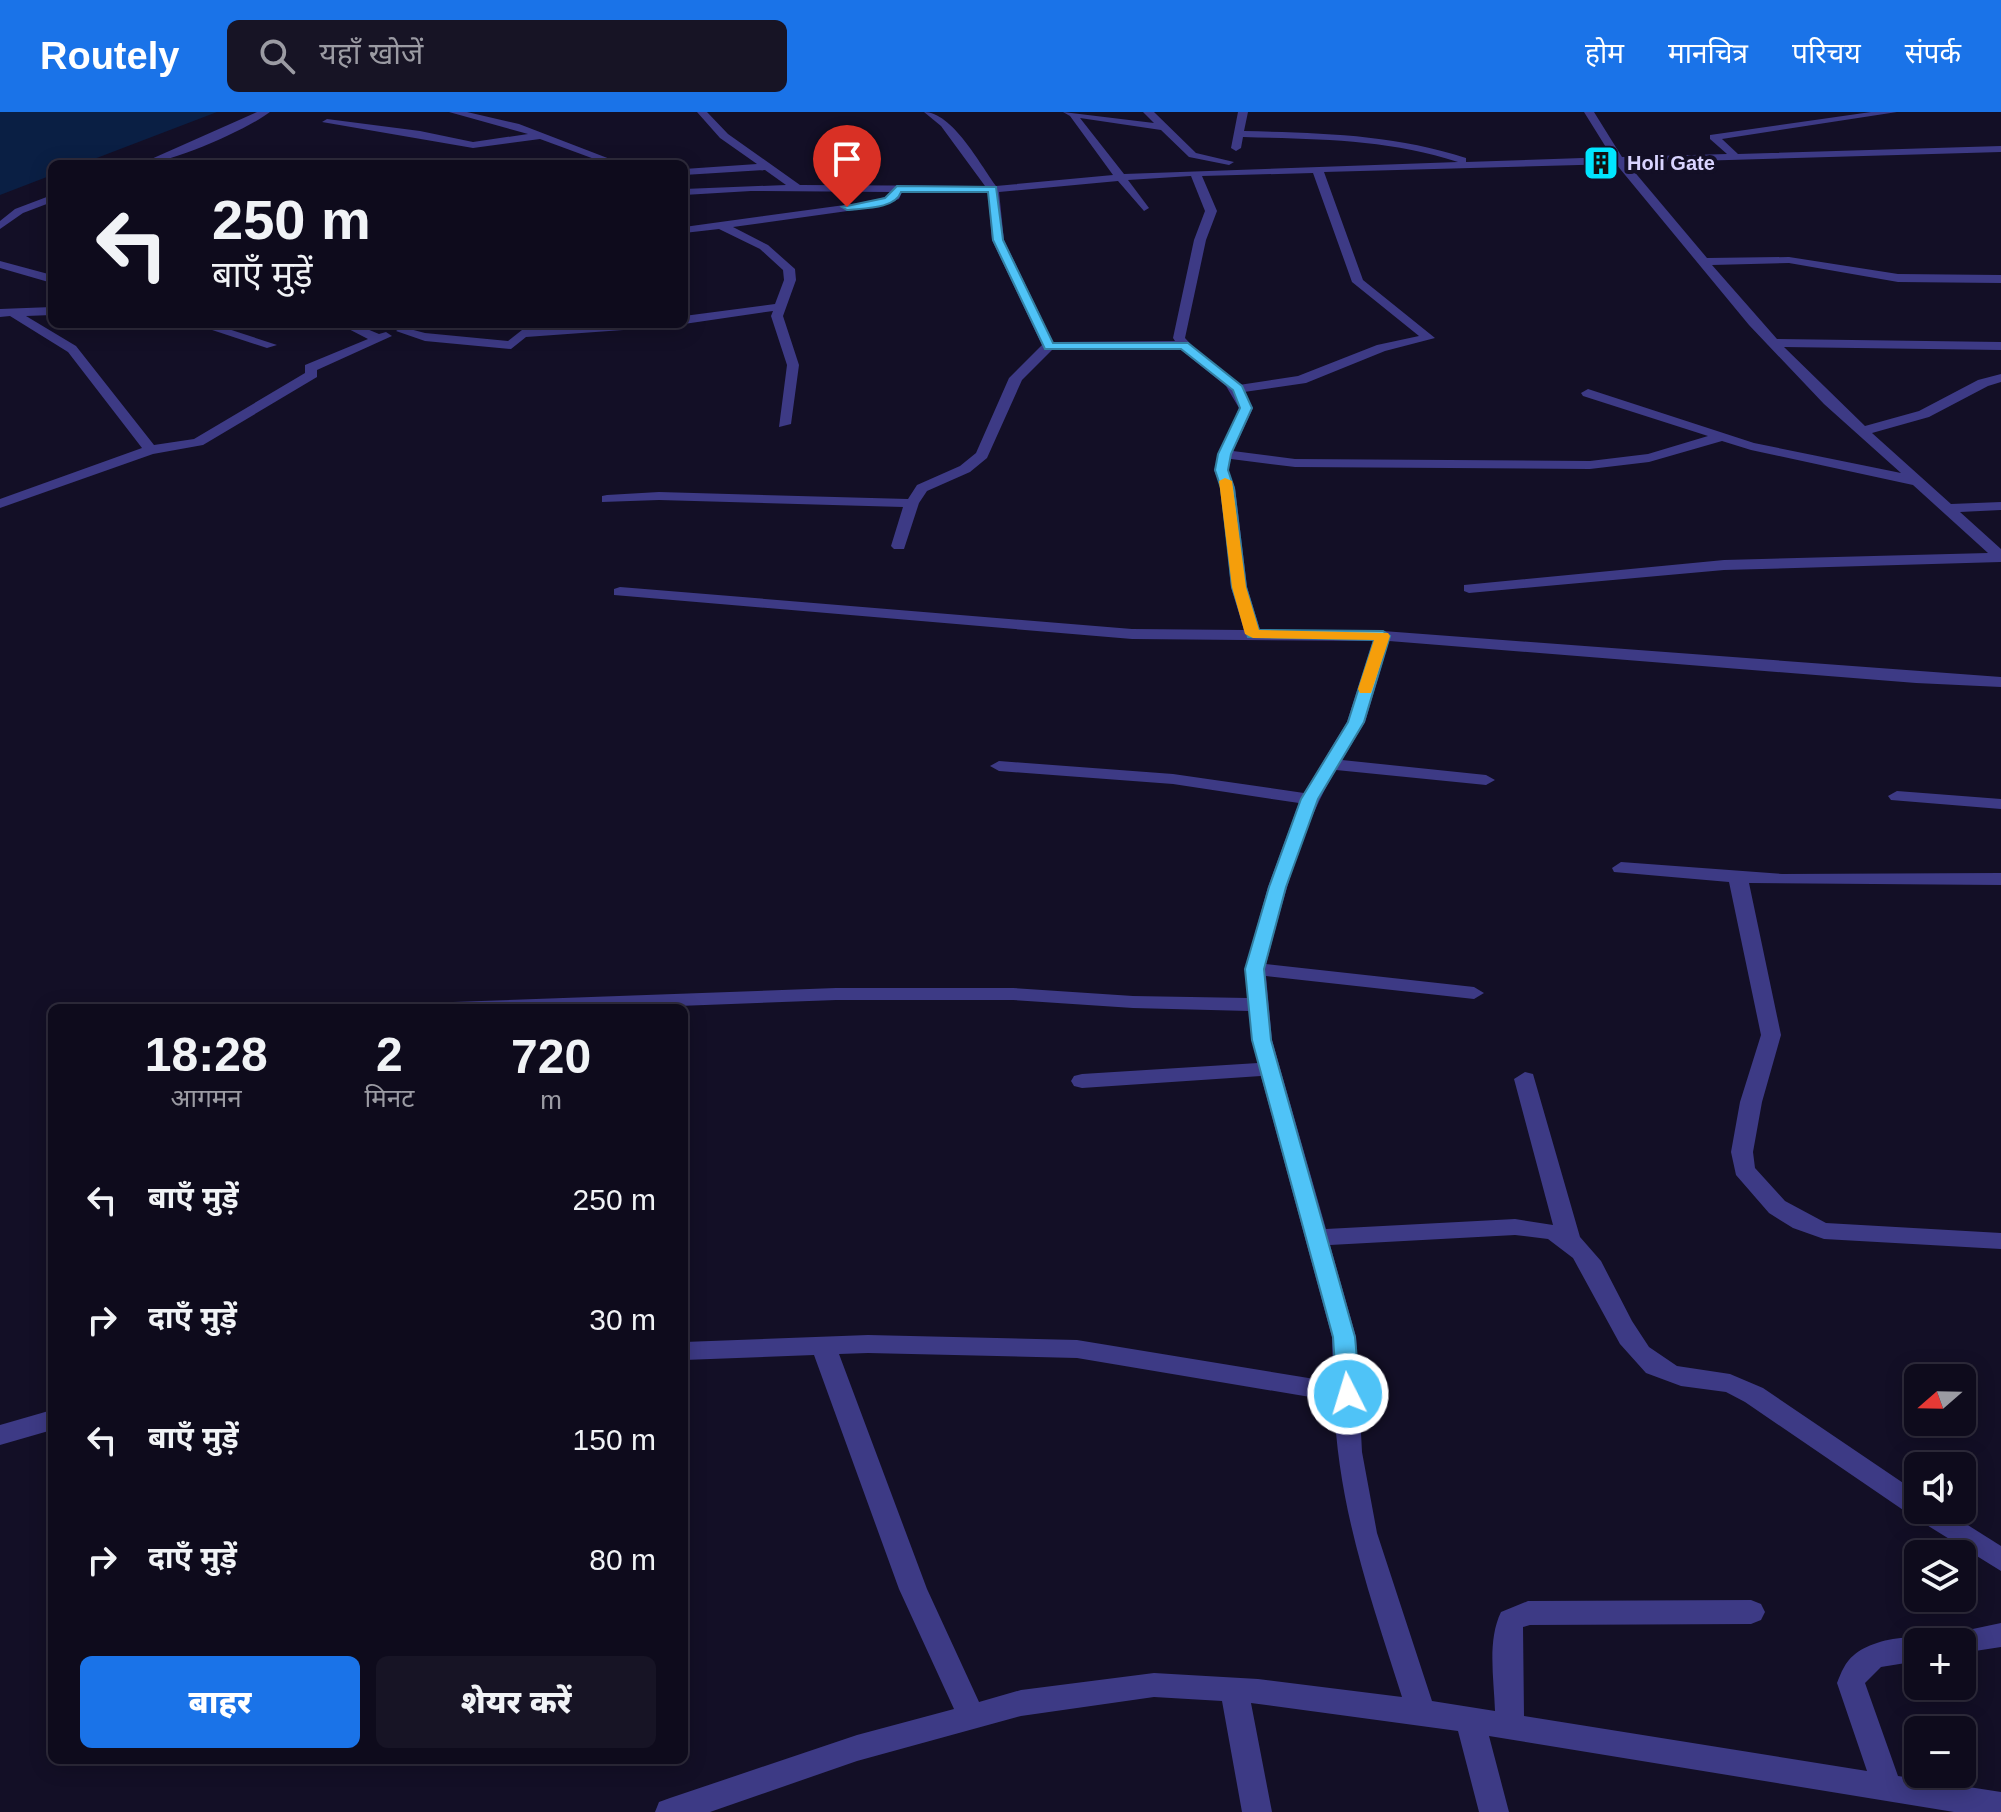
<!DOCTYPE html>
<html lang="hi">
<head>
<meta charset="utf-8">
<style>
	body { margin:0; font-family:Arial,"Noto Sans Devanagari",sans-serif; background:#171425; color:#f1f3f6; height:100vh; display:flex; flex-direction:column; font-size:30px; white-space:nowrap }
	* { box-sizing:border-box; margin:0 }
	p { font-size:26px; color:#9b9ba3 }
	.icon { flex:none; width:44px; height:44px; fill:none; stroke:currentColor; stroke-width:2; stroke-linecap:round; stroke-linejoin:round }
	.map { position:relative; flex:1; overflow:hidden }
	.sheet { position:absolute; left:48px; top:892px; width:640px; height:760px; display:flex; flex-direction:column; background:#0e0b1c; border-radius:12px; box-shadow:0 4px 20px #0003,0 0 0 2px #2e2b3b }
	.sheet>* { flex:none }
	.top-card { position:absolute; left:48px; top:48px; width:640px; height:168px; border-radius:12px; box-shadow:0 4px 20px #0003,0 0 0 2px #2e2b3b; background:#0e0b1c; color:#f1f3f6; overflow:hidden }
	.needle { width:52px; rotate:250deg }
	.buttons { position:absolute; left:1904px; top:1252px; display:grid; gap:16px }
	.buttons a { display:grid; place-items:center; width:72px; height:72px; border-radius:12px; background:#0e0b1c; box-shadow:0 4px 20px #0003,0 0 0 2px #2e2b3b; font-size:40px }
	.pin { position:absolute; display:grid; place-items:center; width:68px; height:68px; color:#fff; margin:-82px -34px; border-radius:50% 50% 50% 0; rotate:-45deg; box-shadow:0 0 8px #0007 }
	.pin .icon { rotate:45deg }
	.me { position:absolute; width:88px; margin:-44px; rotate:355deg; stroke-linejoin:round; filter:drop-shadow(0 0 6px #0008) }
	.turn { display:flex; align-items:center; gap:28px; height:168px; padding:0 32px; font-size:36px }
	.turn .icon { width:104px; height:104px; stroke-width:2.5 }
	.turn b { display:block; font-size:56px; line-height:68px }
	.eta { display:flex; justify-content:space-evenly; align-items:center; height:136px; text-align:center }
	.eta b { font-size:48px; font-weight:800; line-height:56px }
	.button { display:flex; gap:16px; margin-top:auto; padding:16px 32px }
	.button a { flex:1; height:92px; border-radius:12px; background:#1a73e8; color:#fff; font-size:32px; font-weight:800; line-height:92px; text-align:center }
	.button a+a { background:#171425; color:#f1f3f6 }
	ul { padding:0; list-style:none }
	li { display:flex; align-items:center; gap:24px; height:120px; padding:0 32px }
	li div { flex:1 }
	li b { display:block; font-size:30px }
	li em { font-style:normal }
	header { display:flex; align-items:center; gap:48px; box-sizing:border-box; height:112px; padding:0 40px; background:#1a73e8; color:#fff }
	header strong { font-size:38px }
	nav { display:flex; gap:44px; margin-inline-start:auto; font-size:28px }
	.search { width:560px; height:72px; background:#171425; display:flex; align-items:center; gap:20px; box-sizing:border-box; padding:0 28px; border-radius:12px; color:#9b9ba3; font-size:30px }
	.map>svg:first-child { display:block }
</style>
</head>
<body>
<header>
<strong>Routely</strong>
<div class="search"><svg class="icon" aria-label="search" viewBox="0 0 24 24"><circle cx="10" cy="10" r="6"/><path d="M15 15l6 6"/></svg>यहाँ खोजें</div>
<nav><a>होम</a><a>मानचित्र</a><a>परिचय</a><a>संपर्क</a></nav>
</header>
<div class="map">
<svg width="2001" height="1700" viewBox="0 0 2001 1700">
	<rect width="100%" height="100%" fill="#130f26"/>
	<path fill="#0a1f44" d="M0 0H217L81 52H52V63L0 83Z"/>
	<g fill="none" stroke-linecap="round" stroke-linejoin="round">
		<g fill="#3d3a85" fill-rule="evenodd">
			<path d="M257 0H270C246 18 169 52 140 52Z"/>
			<path d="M449 0H467L519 12 623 52H608L540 27 473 36 322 10 327 7 420 19 473 30 528 22Z"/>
			<path d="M697 0H707L728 22 800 73 985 74 941 14 924 0C952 0 980 52 996 74L1113 63 1070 4 1063 0 1154 11 1143 0H1154L1196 41 1234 50 1229 53 1189 45 1161 18 1080 6 1124 62 1458 50C1388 27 1316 27 1243 25L1241 36 1236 39 1231 36 1238 0H1248L1244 19C1320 21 1393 22 1466 46V50L1612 45 1584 0H1594L1622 45 1727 42 1710 27V23L1871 0H1897L1722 27 1738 42 2001 34V40L1627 51 1707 146 1789 145 1898 162 2001 163V171L1898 170 1789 151 1712 153 1777 227 2001 230V238L1784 235 1865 314 1919 299 1978 268 2001 262V270L1988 274 1929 305 1872 321 1951 392 2001 390V398L1960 400 2001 437V450L1724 458 1469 481 1464 479V473L1724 448 1988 441 1913 373 1751 338 1722 329 1649 350 1590 357 1295 355 1231 347 1228 358 1235 376 1247 475 1260 518 1383 519 2001 565V575L1916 571 1389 529 1365 610 1342 648 1486 663 1495 668 1486 673 1336 658C1300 717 1284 786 1266 852L1474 875 1484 881 1474 887 1266 864 1272 928 1326 1117 1515 1107 1553 1113 1514 967 1525 960 1533 962 1580 1125 1601 1149 1632 1209 1649 1235 1677 1254 1730 1262 1763 1276 1918 1381V1398H1944L2001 1434V1459L1909 1402 1745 1290 1726 1280 1681 1274 1646 1261 1620 1232 1573 1146 1548 1127 1515 1123 1330 1133 1356 1225 1362 1340 1377 1421 1432 1589 1495 1599C1494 1567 1487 1529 1501 1500L1528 1489 1751 1488 1761 1492 1765 1500 1761 1508 1751 1512 1530 1513 1523 1515 1524 1604 1867 1659 1837 1571C1841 1561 1845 1550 1854 1543 1869 1529 1911 1520 1929 1530H1918V1549L1881 1555 1865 1571 1898 1664 2001 1680V1700H1954L1489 1624 1509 1700H1479L1458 1619 1251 1591 1272 1700H1242L1222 1589 1154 1585 1021 1604 857 1649 710 1700H655L659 1690 670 1686 857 1623 954 1597 899 1477 814 1243 684 1248V1230L868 1223 1077 1228 1333 1270 1332 1225 1261 964 1082 976 1074 974 1071 969 1074 964 1082 962 1258 951 1249 899 1133 896 1013 888H836L626 896H443L453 890 836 876H1013L1133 884 1248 886 1245 857 1268 775 1299 691 1173 672 999 659 990 654 999 649 1173 662 1304 681 1347 610 1373 529 1132 527 614 483V477L620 475 1132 517 1244 518 1231 475 1221 376 1214 358 1239 296 1226 274 1180 237 1052 238 1022 268 987 346 970 360 927 379 919 391 904 437H894L891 434 903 395 659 388 602 390V384L607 383 659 380 908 387 917 373 960 354 976 341 1009 266 1042 233 992 128 988 80H902L899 87 876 95 733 115 768 133 795 157 796 168 783 204 799 253 791 312 779 315 787 253 771 204 773 199 684 212V204L775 192 784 168 783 158 760 137 719 117 684 121V115L874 89 890 83 891 80 751 79 684 83V77L786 73 765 58 684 63V57L757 52 720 26ZM1616 52 1749 213 1824 292 1901 361 1754 331 1588 277 1581 281 1583 284 1708 324 1648 342 1590 349 1295 347 1233 339 1253 296 1244 280 1306 271 1385 239 1435 226 1363 168 1324 60ZM1313 61 1352 170 1419 224 1377 233 1298 264 1239 273 1199 241 1185 226 1206 128 1217 99 1202 64ZM1191 64 1205 99 1194 128 1173 226 1175 229 1053 230 1004 128 999 80 1118 69 1144 99 1149 96 1128 68ZM868 1241 1077 1246 1334 1289C1338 1396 1370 1484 1402 1585L1258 1567 1154 1561 1021 1578 979 1590 927 1477 839 1242Z"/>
			<path d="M52 83V90L23 101 0 117V109L15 97Z"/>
			<path d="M0 149 52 163V171L0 156Z"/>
			<path d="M52 195V203L26 204 76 234 154 333 194 327 305 261V253L368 227 339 212H355L379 222 386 220 392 224 317 258V265L203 333 153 342 0 396V387L142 336 68 240 10 204 0 205V197Z"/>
			<path d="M194 212H213L277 233 267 236Z"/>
			<path d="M603 212H657L651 216 526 225 511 237 425 229 396 219 402 215 425 221 508 229 522 218Z"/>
			<path d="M1897 679 2001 687V697L1891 688 1888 684Z"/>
			<path d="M1621 750 1782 762 2001 761V773L1749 771 1781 923 1762 990 1753 1040 1755 1056 1785 1089 1826 1111 2001 1121V1137L1824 1127 1793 1116 1769 1101 1736 1063 1731 1040 1740 990 1761 923 1729 770 1614 760 1612 756Z"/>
			<path d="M52 1298V1318L0 1333V1313Z"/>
			<path d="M2001 1511V1535L1962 1541V1530H1945L1949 1522Z"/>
		</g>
	</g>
	<path fill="#4fc3f7" stroke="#337fa1" stroke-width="2" d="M897 74 996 75 1003 128 1053 231H1188L1242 274 1252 296 1231 342 1228 358 1234 376 1246 475 1259 518 1383 519 1390 524 1364 610 1318 687 1286 775 1264 857 1271 928 1355 1225 1360 1282 1356 1289 1348 1291 1340 1289 1337 1282 1333 1225 1252 928 1245 857 1269 775 1301 687 1348 610 1374 528 1248 525 1232 475 1221 376 1215 358 1218 342 1240 296 1233 278 1181 237H1045L993 128 988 80H901C895 97 864 96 847 98L842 95 885 86Z"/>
	<path fill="#f59e0b" d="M1225 366 1232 369 1246 475 1259 518 1388 521 1390 524 1371 581H1360L1358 577 1374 528 1253 526 1245 522 1232 475 1219 369Z"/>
	<defs>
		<symbol id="building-square" viewBox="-11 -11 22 22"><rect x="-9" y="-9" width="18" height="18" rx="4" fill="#00e5ff" stroke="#130f26"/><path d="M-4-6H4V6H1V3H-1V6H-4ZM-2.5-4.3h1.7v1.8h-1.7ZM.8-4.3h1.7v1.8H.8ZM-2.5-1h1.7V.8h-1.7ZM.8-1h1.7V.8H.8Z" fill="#111"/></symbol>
	</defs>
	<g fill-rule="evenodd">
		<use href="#building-square" x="1581" y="31" width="40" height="40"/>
	</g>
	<g text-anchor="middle" stroke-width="8" stroke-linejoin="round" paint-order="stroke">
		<g font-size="20" font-weight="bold" fill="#d9d4ff" stroke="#130f26" text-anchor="start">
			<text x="1627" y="58">Holi Gate</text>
		</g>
	</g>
</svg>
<div class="buttons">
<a><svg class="needle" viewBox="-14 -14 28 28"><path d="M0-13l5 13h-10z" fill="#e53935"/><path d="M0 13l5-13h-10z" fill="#9b9ba3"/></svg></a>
<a><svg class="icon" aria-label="sound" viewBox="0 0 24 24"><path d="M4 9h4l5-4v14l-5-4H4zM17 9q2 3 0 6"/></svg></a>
<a><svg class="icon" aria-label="layers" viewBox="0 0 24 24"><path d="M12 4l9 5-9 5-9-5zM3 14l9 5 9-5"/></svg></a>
<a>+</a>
<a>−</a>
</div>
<div class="pin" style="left:847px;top:95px;background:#d93025"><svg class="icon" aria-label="arrive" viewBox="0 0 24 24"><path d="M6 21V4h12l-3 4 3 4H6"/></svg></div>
<svg class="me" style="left:1348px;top:1282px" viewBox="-20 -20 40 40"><circle r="17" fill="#4fc3f7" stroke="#fff" stroke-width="3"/><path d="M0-11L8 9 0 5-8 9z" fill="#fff"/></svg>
<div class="top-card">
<div class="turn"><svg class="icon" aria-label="left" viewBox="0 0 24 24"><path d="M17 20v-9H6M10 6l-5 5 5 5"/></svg><div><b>250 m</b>बाएँ मुड़ें</div></div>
</div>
<section class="sheet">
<div class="eta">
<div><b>18:28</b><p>आगमन</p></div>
<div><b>2</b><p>मिनट</p></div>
<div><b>720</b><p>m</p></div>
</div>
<ul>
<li><svg class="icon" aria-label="left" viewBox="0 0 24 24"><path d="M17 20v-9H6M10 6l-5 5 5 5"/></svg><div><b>बाएँ मुड़ें</b></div><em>250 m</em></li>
<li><svg class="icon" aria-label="right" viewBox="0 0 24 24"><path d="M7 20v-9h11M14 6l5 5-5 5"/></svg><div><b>दाएँ मुड़ें</b></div><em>30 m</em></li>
<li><svg class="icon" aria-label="left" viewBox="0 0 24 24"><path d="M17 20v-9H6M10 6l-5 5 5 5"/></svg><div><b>बाएँ मुड़ें</b></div><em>150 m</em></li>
<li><svg class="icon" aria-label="right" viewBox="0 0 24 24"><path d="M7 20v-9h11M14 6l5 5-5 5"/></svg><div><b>दाएँ मुड़ें</b></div><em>80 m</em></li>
</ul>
<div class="button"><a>बाहर</a><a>शेयर करें</a></div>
</section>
</div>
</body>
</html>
